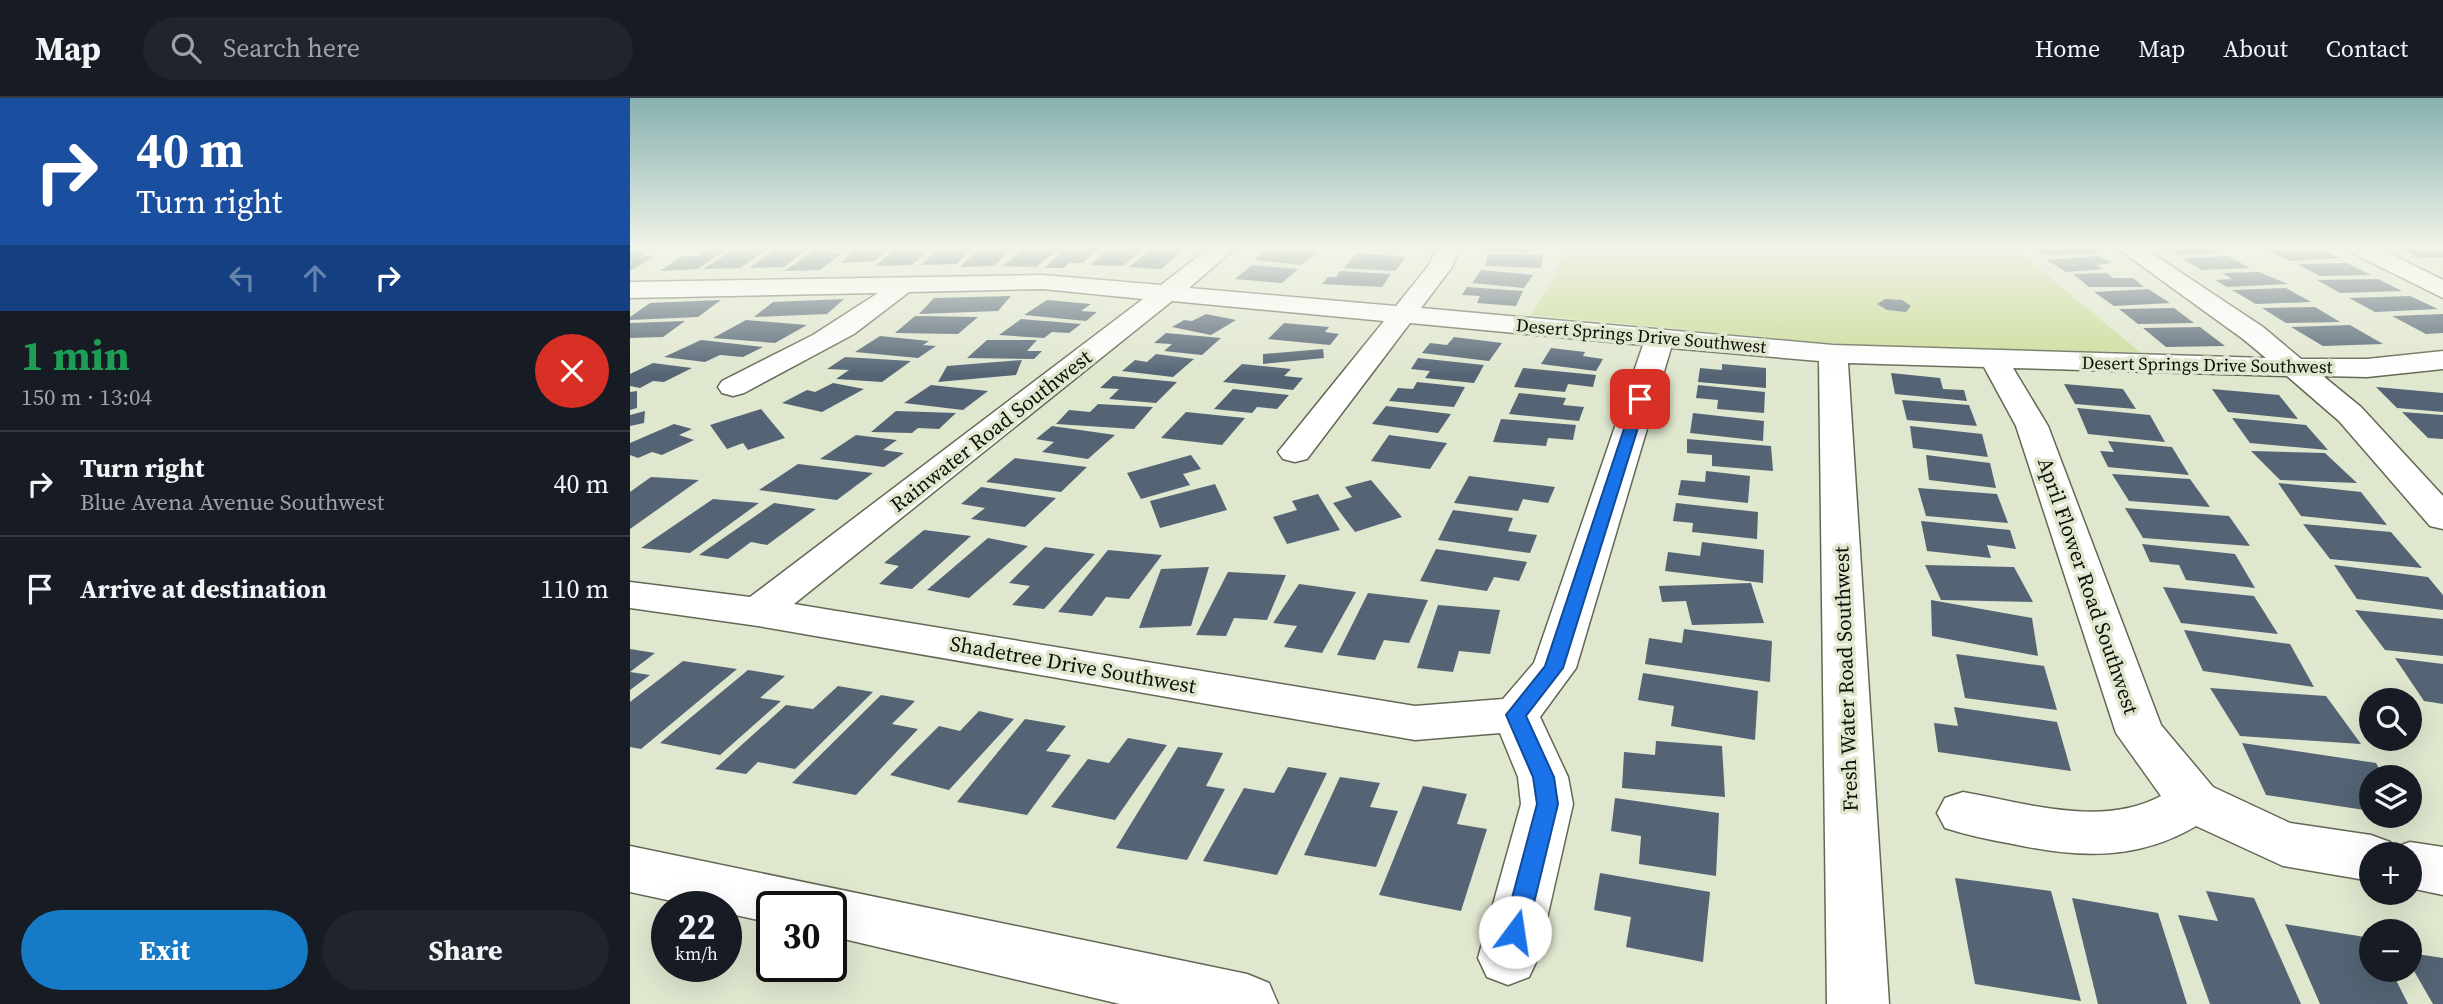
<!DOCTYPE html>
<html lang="en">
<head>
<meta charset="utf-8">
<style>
	body { margin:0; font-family:"Source Serif 4",serif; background:#20242c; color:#f1f3f6; height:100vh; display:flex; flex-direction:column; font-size:26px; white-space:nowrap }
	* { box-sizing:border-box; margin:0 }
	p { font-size:23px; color:#9ea1a6 }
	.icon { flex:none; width:38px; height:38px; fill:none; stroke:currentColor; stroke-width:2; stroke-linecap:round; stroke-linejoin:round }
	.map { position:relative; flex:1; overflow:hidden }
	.panel { display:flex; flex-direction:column; background:#171b24; width:630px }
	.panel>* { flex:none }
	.banner { background:#1a4fa0; color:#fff; overflow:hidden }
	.buttons { position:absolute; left:1729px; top:590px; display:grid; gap:14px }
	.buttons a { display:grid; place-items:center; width:63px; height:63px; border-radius:50%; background:#171b24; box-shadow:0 7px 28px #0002; font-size:35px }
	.speed { position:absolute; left:21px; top:793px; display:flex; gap:14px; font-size:35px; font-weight:700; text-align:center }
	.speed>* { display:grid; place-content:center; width:91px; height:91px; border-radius:50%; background:#171b24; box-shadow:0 7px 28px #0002; line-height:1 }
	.speed small { font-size:18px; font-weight:400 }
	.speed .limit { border:4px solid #111; border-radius:10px; background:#fff; color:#111 }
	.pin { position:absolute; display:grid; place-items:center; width:60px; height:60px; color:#fff; margin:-30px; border-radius:14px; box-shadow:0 4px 10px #0006 }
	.me { position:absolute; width:77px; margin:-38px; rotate:14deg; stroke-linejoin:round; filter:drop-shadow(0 0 5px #0008) }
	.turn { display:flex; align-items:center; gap:24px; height:147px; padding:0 21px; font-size:32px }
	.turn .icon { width:91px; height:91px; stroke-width:2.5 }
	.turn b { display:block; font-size:49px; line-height:60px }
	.lanes { display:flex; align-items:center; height:66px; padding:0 21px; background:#0003; justify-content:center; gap:35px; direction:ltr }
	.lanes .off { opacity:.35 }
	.round { display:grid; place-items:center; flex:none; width:74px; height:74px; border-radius:37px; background:#20242c }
	.summary { display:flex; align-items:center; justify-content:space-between; height:119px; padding:0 21px }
	h1 { font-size:42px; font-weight:700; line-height:52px; color:#1e9e55 }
	.button { display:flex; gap:14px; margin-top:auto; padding:14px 21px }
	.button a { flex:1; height:80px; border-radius:42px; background:#177ac6; color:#fff; font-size:28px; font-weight:700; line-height:80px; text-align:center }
	.button a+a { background:#20242c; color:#f1f3f6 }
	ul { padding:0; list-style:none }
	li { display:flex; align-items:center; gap:21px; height:105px; padding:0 21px; border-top:2px solid #363941 }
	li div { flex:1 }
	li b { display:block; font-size:26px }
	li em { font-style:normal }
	header { display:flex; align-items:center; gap:42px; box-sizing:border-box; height:98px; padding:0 35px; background:#171b24; border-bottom:2px solid #363941 }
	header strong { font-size:33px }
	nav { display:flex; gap:38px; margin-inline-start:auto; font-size:24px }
	.search { width:490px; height:63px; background:#20242c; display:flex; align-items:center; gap:18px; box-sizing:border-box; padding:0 24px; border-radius:38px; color:#9ea1a6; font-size:26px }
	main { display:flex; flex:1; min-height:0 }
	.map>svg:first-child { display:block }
</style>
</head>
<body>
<header>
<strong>Map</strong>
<div class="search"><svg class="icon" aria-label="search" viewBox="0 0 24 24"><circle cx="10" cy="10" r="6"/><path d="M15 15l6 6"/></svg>Search here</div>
<nav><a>Home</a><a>Map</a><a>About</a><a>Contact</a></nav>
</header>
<main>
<section class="panel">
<div class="banner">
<div class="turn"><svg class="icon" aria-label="right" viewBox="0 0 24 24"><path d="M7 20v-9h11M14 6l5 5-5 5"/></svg><div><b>40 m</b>Turn right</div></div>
<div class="lanes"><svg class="icon off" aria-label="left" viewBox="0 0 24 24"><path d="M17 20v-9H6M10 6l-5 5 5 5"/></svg><svg class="icon off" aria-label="ahead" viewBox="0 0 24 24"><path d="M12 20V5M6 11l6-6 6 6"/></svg><svg class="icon" aria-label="right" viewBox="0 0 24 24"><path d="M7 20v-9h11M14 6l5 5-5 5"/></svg></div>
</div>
<div class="summary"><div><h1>1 min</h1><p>150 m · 13:04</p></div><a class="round" style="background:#d93025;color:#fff"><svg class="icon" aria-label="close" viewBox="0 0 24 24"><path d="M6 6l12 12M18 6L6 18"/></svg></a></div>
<ul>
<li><svg class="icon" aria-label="right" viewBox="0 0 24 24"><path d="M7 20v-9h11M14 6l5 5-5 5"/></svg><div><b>Turn right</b><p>Blue Avena Avenue Southwest</p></div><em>40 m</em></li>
<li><svg class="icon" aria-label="arrive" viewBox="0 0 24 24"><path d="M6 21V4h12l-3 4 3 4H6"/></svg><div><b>Arrive at destination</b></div><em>110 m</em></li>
</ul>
<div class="button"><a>Exit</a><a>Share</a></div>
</section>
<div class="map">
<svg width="1813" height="906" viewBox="0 0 1813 906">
	<rect width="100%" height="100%" fill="#e0e7cf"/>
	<path fill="#cbdc98" d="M934 150H1384L1510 254 1230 248 901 217 936 157Z"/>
	<g fill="#546474">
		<path d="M179 150 154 169 119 170 146 151Z"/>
		<path d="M187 150H206L199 155H213L190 172 155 173Z"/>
		<path d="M227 150H260L245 163 210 165Z"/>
		<path d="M267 150H287L284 153H298L282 167 245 168Z"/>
		<path d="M309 150H342L327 166 291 167Z"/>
		<path d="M350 150H369L367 152H380L364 168 330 169Z"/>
		<path d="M430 150 406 169 372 168 395 151Z"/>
		<path d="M435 150H468L453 165H439L434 170H415Z"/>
		<path d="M480 150H514L493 168 460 167Z"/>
		<path d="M523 150H524L553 152 531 171 499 169Z"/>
		<path d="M640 150H652L687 154 671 167 624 162Z"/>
		<path d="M856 150H901V154L856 153Z"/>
		<path d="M1405 150H1461L1469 156 1414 157Z"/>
		<path d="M1536 150H1580L1588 155 1549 157Z"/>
		<path d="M1689 150 1710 160 1660 163 1636 152Z"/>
		<path d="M1769 150H1813V159L1790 160Z"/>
		<path d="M97 151 68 171 30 173 52 158H69L77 152Z"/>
		<path d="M138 151 110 170 73 171 103 152Z"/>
		<path d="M20 153 9 159 25 158 0 173V154Z"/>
		<path d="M726 155 776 159 765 173 714 170Z"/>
		<path d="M858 156 913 157 911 170 855 168Z"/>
		<path d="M1469 158 1482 165 1466 167 1473 171 1436 174 1417 162Z"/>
		<path d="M1598 158 1620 170 1572 172 1551 160Z"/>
		<path d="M1717 165 1741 177 1690 178 1667 166Z"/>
		<path d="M622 167 668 171 652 185 605 181Z"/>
		<path d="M851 172 903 177 894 190 842 185Z"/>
		<path d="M710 173 761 176 752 189 692 186 698 179H706Z"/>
		<path d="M1629 174 1658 186 1597 189 1585 182 1602 181 1592 175Z"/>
		<path d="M1477 175 1483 180H1503L1514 189H1459L1443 176Z"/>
		<path d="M1748 181 1772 193 1710 195 1687 182Z"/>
		<path d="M837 189 893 193 886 208 847 205 850 198 832 197Z"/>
		<path d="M1656 190 1681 204 1626 206 1602 192Z"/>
		<path d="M1518 191 1540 205 1484 208 1464 194Z"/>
		<path d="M381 198 368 213 289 216 304 200Z"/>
		<path d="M1780 198 1808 211 1745 214 1719 200Z"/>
		<path d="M214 201 197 216 124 219 143 204Z"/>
		<path d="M1255 201 1272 202 1281 208 1276 214 1257 212 1247 206Z"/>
		<path d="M91 202 68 219 0 222V219L20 205Z"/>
		<path d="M417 202 461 206 451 213 467 214 456 223 394 217Z"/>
		<path d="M1685 209 1710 224 1656 225 1632 210Z"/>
		<path d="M1544 210 1564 225 1508 226 1489 211Z"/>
		<path d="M576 216 606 222 581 237 542 229 554 222 562 223Z"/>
		<path d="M1813 216V235L1796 236 1762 218Z"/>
		<path d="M285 218 348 219 328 236 265 235Z"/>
		<path d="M391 221 451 226 439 235 422 234 414 240 369 237Z"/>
		<path d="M116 222 177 227 145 245 83 240Z"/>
		<path d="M55 223 33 239 0 240V225Z"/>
		<path d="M654 225 699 229 695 234 709 236 700 247 638 241Z"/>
		<path d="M1720 227 1753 246 1693 248 1661 229Z"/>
		<path d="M1570 229 1595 248 1536 249 1513 230Z"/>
		<path d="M536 235 591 240 572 257 534 253 542 246 524 245Z"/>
		<path d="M250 238 299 243 293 247 306 248 288 260 225 254Z"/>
		<path d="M824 239 872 245 859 263 792 255 800 245 817 247Z"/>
		<path d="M71 242 133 249 113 259 90 257 75 264 34 259Z"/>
		<path d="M357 242H407L397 253H412L404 261 337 260Z"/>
		<path d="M921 250 955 254 953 258 973 261 966 273 911 266Z"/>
		<path d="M693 251 694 260 633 266V256Z"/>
		<path d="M526 256 564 261 543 279 492 273 505 262 517 264Z"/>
		<path d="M215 259 281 263 252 284 206 281 219 272 197 271Z"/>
		<path d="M788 260 854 267 844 285 795 280 800 273 781 271Z"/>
		<path d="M392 262 386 277 308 284 317 268Z"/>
		<path d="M23 265 62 270 34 284 23 283 10 290 0 288V276Z"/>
		<path d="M612 266 661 271 654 278 673 280 663 292 593 284Z"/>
		<path d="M1092 266 1136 270V290L1068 284 1070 270 1092 272Z"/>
		<path d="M893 270 966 277 963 289 938 286 935 294 884 289Z"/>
		<path d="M1261 275 1310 280 1313 291 1334 292 1337 303 1265 296Z"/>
		<path d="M483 278 547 284 526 305 479 301 489 291 470 290Z"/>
		<path d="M787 284 835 289 824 309 759 303 768 290 783 291Z"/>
		<path d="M203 285 234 291 192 314 152 305 177 292 185 294Z"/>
		<path d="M1434 286 1493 291 1506 311 1445 306Z"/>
		<path d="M301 287 358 293 333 312 274 305Z"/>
		<path d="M1068 287 1135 294 1134 315 1087 311 1088 302 1066 300Z"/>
		<path d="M1746 289 1813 295V314L1767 310Z"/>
		<path d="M603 291 659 297 647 311 627 309 622 315 584 311Z"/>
		<path d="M1582 291 1649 297 1668 321 1598 314Z"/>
		<path d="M7 293V310L0 312V294Z"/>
		<path d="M889 295 936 300 933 307 954 309 949 323 879 316Z"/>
		<path d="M1272 302 1339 307 1347 328 1277 322Z"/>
		<path d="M468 306 523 309 504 331 426 326 439 312 460 314Z"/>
		<path d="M756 308 821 316 808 335 742 326Z"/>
		<path d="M1447 310 1520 317 1535 344 1458 336Z"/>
		<path d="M131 311 155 340 118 352 113 345 97 351 80 327Z"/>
		<path d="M15 313 14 325 0 328V317Z"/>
		<path d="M266 313 326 315 309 331 288 330 282 335 241 334Z"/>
		<path d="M556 314 615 320 592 347 531 340Z"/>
		<path d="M1772 314 1813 317V341L1798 340Z"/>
		<path d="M1063 315 1134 323 1133 343 1060 335Z"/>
		<path d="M1602 320 1676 327 1698 352 1620 345Z"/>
		<path d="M871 321 946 327 943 342 918 340 916 348 863 344Z"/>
		<path d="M44 326 62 331 49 337 64 342 32 357 22 354 8 360 0 357V345Z"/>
		<path d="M422 328 485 337 458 361 412 354 424 344 406 341Z"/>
		<path d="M1280 328 1352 336 1358 359 1283 350Z"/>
		<path d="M226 337 267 342 253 352 274 355 254 369 190 361Z"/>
		<path d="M759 337 817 345 800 371 741 363Z"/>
		<path d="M1057 341 1141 348 1143 373 1082 368V357L1057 355Z"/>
		<path d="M1478 343 1542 349 1559 377 1478 369 1470 353 1484 354Z"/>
		<path d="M1621 353 1695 355 1727 385 1650 382Z"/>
		<path d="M561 357 571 371 553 376 560 387 511 401 497 375Z"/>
		<path d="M1296 357 1360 365 1366 390 1299 382Z"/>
		<path d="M385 360 457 369 431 394 356 384Z"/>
		<path d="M168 366 243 375 207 402 129 392Z"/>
		<path d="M1076 373 1120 378 1118 405 1048 397 1051 382 1075 384Z"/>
		<path d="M1482 376 1560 381 1580 409 1499 403Z"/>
		<path d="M839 378 925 389 918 405 893 401 888 413 824 405Z"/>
		<path d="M21 379 69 382 0 431V394Z"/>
		<path d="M741 382 772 419 725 434 703 405 722 399 715 389Z"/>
		<path d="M1648 385 1731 394 1757 427 1671 418Z"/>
		<path d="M585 386 597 412 530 430 520 403Z"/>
		<path d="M351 389 426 400 395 429 341 421 355 410 331 406Z"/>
		<path d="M1288 390 1367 396 1378 425 1296 418Z"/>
		<path d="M688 396 710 432 657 446 643 419 667 412 662 403Z"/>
		<path d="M83 401 129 405 60 455 11 450Z"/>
		<path d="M144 405 186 411 137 447 121 444 98 461 69 457Z"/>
		<path d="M1046 405 1128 414 1127 441 1062 434 1063 425 1043 423Z"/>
		<path d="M1495 410 1599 418 1620 448 1513 440Z"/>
		<path d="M823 412 883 420 878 433 907 437 900 455 808 442Z"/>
		<path d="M1291 423 1380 432 1386 451 1357 447 1361 460 1297 453Z"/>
		<path d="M1673 426 1761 434 1792 470 1700 461Z"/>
		<path d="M294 432 341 438 282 491 249 486 269 468 254 465Z"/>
		<path d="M358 440 398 448 339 500 297 492Z"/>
		<path d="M1072 444 1134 452 1133 485 1035 473 1038 454 1070 458Z"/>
		<path d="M1512 446 1605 456 1625 490 1556 482 1549 467 1520 464Z"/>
		<path d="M415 449 465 456 414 511 382 507 400 488 379 485Z"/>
		<path d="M806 451 897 464 889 483 864 479 857 493 790 483Z"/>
		<path d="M478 452 532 457 499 501 476 499 462 518 428 514Z"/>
		<path d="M1295 467 1384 469 1403 504 1311 502Z"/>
		<path d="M1704 467 1798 479 1813 497V512L1727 501Z"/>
		<path d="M579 469 561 528 509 530 531 471Z"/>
		<path d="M598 474 656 477 637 522 604 520 596 538 566 537Z"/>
		<path d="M1121 485 1134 525 1062 527 1056 503 1032 504 1029 488Z"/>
		<path d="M669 486 726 494 692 555 654 549 667 528 643 525Z"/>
		<path d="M1533 489 1624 498 1648 536 1551 525Z"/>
		<path d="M738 495 798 502 779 545 754 542 745 562 707 557Z"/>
		<path d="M1301 502 1402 520 1408 558 1302 538Z"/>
		<path d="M808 507 870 512 860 556 829 553 823 574 787 570Z"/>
		<path d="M1725 512 1813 521V558L1755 552Z"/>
		<path d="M1054 531 1142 543 1140 584 1015 566 1019 540 1052 545Z"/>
		<path d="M1554 532 1660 546 1684 589 1573 573Z"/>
		<path d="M0 551 25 555 0 574 20 577 0 592Z"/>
		<path d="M1326 556 1414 568 1427 612 1335 600Z"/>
		<path d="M1765 560 1813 566V606L1794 603Z"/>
		<path d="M53 563 107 571 11 651 0 649V604Z"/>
		<path d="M118 572 155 578 130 600 151 603 90 657 30 645Z"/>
		<path d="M1013 575 1128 593 1125 642 1041 628 1044 608 1008 602Z"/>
		<path d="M208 588 243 594 165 671 128 664 116 676 85 671 156 607 183 611Z"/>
		<path d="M1580 590 1696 598 1731 646 1610 638Z"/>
		<path d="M251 597 285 603 262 626 288 631 226 697 162 685Z"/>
		<path d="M1324 609 1427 624 1441 673 1308 654 1304 625 1328 628Z"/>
		<path d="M349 613 384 621 319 692 260 677 309 628 330 633Z"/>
		<path d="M395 621 436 628 416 653 441 657 397 717 327 704Z"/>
		<path d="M498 640 537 647 485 722 421 709 458 661 479 665Z"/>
		<path d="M1026 643 1092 648 1095 699 992 690 994 654 1025 657Z"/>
		<path d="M1612 645 1746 665 1754 679H1741V713L1636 697Z"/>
		<path d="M548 649 593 655 576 688 595 691 557 762 486 750Z"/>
		<path d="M658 669 697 675 647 777 573 763 614 690 644 695Z"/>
		<path d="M710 679 750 685 740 709 768 713 746 769 674 757Z"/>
		<path d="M793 688 837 696 827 726 857 731 831 813 749 797Z"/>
		<path d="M985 700 1089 715 1086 778 1009 766 1011 738 981 733Z"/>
		<path d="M970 775 1080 794 1073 864 996 849 1001 819 964 812Z"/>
		<path d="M1325 780 1421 793 1451 903 1345 886Z"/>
		<path d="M1576 793 1624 800 1671 906H1580L1548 817 1588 823Z"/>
		<path d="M1442 800 1528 815 1557 906H1468Z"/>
		<path d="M1655 826 1741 840V872H1761L1778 906H1690Z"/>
		<path d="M1780 855 1813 860V906H1803L1780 866Z"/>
	</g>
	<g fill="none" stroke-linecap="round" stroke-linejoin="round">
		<defs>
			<g id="minor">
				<path d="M579 150H605L559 190 766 208 799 167 807 150H830L822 169 791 210 1203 247 1636 260 1613 241 1487 150H1514L1633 229 1671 261H1737L1813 253V271L1737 279 1693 278 1731 309 1813 398V431L1800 428 1709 323 1657 278 1383 270 1418 328 1531 627 1583 689 1660 725 1741 737 1760 744 1763 750 1780 744 1813 749V797L1780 790V756H1741V783L1653 768 1566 728C1507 763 1448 760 1383 746 1360 742 1337 737 1315 730L1307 715 1315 700 1333 694C1396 705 1471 730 1531 698L1486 635 1386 328 1354 269 1218 265 1259 906H1197L1189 263 1041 250 946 570 910 619 938 679 943 706 908 860 899 879 878 887 857 879 848 860 891 706 888 679 870 635 785 642 128 528 0 510V484L120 499 513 201 413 191 279 194 224 236 114 295 103 298 92 295 88 289 92 283 183 237 248 195 0 200V184L413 177 531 187ZM542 203 754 223 648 354 653 361 665 364 677 361 780 225 1013 247 904 565 873 601 785 608 164 506Z"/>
				<path d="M1719 150H1749L1813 182V200L1722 155Z"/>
			</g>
			<path id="secondary" d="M0 748 617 876 639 885 648 906H490L201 838V808H142V825L96 815V808H65L0 794Z"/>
		</defs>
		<use href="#minor" stroke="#636854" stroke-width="3"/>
		<use href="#secondary" stroke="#636854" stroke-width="3"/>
		<use href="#minor" fill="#fff" fill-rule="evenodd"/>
		<use href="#secondary" fill="#fff" fill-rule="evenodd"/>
	</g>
	<linearGradient id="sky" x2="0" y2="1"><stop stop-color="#87b0af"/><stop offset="0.54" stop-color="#f1f4e9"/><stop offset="1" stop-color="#f1f4e9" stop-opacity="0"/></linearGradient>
	<rect width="1813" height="277" fill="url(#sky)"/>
	<path fill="#1a73e8" stroke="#114b97" stroke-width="2" d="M1010 297 1017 301 933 570 896 618 924 679 928 706 897 834 893 842 885 845 876 842 873 834 907 706 903 679 876 617 915 568 1004 301Z"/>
	<g text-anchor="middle" stroke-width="7" stroke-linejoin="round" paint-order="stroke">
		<g font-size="18" fill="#0e1008" stroke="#e0e7cf">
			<text transform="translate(1011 238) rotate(5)" y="6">Desert Springs Drive Southwest</text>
			<text transform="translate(1577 267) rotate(1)" y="6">Desert Springs Drive Southwest</text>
		</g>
		<g font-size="21" fill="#0e1008" stroke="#e0e7cf">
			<text transform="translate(361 333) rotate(-38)" y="7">Rainwater Road Southwest</text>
			<text transform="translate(1458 488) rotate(71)" y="7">April Flower Road Southwest</text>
			<text transform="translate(443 567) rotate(10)" y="7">Shadetree Drive Southwest</text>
			<text transform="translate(1216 581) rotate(-92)" y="7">Fresh Water Road Southwest</text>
		</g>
	</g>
</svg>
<div class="buttons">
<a><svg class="icon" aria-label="search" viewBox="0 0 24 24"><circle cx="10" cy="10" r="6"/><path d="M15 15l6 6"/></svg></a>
<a><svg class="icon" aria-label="layers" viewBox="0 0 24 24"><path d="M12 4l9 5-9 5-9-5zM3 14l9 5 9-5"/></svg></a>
<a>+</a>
<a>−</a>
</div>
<div class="speed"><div>22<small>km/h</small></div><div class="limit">30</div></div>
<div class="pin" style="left:1010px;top:301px;background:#d93025"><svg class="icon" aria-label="arrive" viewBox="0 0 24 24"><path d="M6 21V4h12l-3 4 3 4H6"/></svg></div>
<svg class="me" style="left:885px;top:834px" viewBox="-20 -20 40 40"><circle r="19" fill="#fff"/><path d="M0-13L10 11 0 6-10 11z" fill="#1a73e8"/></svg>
</div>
</main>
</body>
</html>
